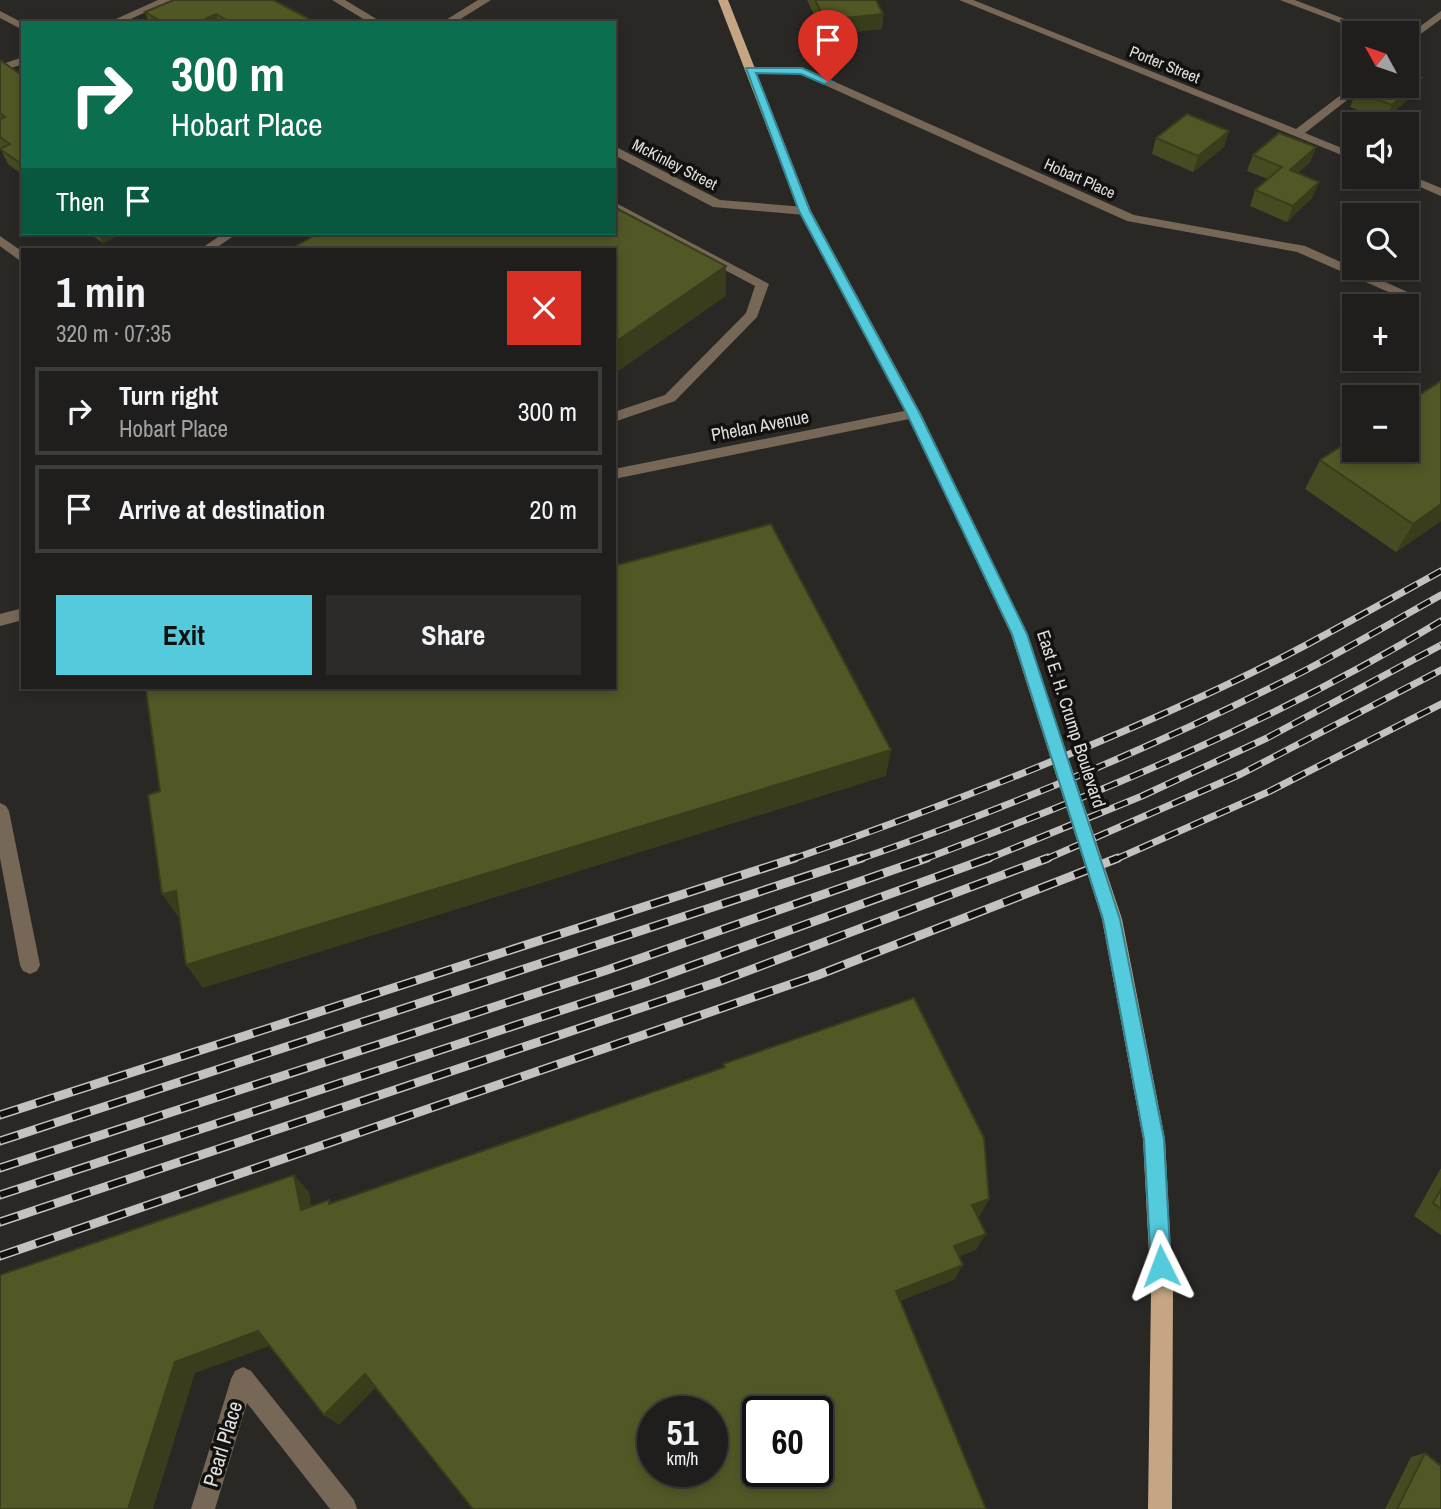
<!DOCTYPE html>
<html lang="en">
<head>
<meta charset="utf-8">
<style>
	body { margin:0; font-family:"Archivo Narrow",sans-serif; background:#2c2b29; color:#f1f3f6; height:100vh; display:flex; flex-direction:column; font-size:26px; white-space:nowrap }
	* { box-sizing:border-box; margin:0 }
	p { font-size:23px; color:#a1a2a3 }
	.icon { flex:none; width:38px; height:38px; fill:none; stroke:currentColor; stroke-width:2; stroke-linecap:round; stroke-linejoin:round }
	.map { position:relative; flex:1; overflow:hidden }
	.side { position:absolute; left:21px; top:248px; width:595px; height:441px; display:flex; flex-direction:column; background:#1f1e1c; border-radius:0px; box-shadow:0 4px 10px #0003,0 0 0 2px #3c3c3b }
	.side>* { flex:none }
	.banner { position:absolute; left:21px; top:21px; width:595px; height:214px; border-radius:0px; box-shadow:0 4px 10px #0003,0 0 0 2px #3c3c3b; background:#0b6e4f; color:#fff; overflow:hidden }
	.needle { width:46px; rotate:310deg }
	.buttons { position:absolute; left:1342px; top:21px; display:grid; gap:14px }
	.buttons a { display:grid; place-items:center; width:77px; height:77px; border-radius:0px; background:#1f1e1c; box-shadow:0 4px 10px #0003,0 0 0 2px #3c3c3b; font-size:35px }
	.speed { position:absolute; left:637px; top:1396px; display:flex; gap:14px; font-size:35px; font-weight:700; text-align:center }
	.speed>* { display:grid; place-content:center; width:91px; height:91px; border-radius:50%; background:#1f1e1c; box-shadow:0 4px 10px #0003,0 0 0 2px #3c3c3b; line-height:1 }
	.speed small { font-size:18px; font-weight:400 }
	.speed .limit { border:4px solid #111; border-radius:10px; background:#fff; color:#111 }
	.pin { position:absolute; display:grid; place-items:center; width:60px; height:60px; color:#fff; margin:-72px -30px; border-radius:50% 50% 50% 0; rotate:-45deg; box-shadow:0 0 7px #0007 }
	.pin .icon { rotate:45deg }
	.me { position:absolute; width:77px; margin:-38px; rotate:357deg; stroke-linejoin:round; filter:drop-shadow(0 0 5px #0008) }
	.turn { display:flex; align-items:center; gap:24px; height:147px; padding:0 35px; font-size:32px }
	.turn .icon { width:91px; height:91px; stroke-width:2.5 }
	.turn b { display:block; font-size:49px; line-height:60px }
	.then { display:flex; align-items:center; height:66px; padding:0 35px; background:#0003; gap:14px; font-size:26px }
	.round { display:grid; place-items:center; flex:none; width:74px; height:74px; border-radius:0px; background:#2c2b29 }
	.head { display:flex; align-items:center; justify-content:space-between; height:119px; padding:0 35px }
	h1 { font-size:42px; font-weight:700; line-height:52px }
	.action { display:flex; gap:14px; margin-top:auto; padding:14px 35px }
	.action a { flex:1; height:80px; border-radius:0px; background:#54cadd; color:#111; font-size:28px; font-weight:700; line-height:80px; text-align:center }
	.action a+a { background:#2c2b29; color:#f1f3f6 }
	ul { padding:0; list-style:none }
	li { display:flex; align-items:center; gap:21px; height:88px; margin:0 14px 10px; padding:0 21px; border:4px solid #3c3c3b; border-radius:0px }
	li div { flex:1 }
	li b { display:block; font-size:26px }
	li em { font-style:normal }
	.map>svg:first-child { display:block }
</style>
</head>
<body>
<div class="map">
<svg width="1441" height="1509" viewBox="0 0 1441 1509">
	<rect width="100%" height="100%" fill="#292825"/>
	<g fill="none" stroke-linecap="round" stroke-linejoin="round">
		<g fill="#776757" fill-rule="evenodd">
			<path d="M158 0H172L122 23H107Z"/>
			<path d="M332 0H345L383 23H370Z"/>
			<path d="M478 0H491L454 23H441Z"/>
			<path d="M959 0H973L1296 129 1354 85 1365 86 1305 133 1354 153V160Z"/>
			<path d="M1280 0H1295L1381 33H1367Z"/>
			<path d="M0 11 23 23V30L0 18Z"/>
			<path d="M1441 11V19L1407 44V36Z"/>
			<path d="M23 57V64L0 72V65Z"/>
			<path d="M750 67 806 69 1134 215 1305 246 1412 294 1405 298 1400 297 1297 252 1127 221 800 74 746 72V68Z"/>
			<path d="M614 146 720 200 805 207 811 211 805 215 713 207 614 155Z"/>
			<path d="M1407 174 1441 188V196L1397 177H1407Z"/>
			<path d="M614 202 769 284 757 317 675 401 614 422V412L665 395 746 313 755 286 614 211Z"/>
			<path d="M224 233H238L213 250H199Z"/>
			<path d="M0 236 23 252V263L0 246Z"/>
			<path d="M914 409 919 411V417L614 479V469Z"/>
			<path d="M23 608V620L0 626V614Z"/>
			<path d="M0 803 6 806 9 811 40 965 37 971 30 974 23 971 20 965 0 858Z"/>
			<path d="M243 1367 251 1371 354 1500 357 1509H330L247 1403 215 1509H191L231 1379 235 1371Z"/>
		</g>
		<path fill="#c6a584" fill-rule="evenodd" d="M718 0H728L811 211 921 414 1027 634 1122 919 1165 1139 1173 1292 1172 1509H1148L1151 1292 1143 1139 1102 919 1011 634 907 414 799 211Z"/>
		<defs>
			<g id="rail-far1">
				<path d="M790 860C931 811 1070 757 1205 695 1286 658 1363 614 1441 571"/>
				<path d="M857 860C1010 807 1162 744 1306 670 1352 646 1396 620 1441 595"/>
				<path d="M922 860C1100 793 1278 720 1441 621"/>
				<path d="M985 860 1142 796 1267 738 1441 645"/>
				<path d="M1044 860 1241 774 1441 670"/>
				<path d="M1114 860 1268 792 1441 704"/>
			</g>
			<g id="rail">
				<path d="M0 1115 795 858"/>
				<path d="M0 1141 862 858"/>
				<path d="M0 1168 607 970 927 858"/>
				<path d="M0 1195 641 984 989 858"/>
				<path d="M0 1222 718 982 1048 858"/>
				<path d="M0 1256 818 975 1118 858"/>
			</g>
		</defs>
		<use href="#rail-far1" stroke="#c3c2c0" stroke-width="7"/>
		<use href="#rail" stroke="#c3c2c0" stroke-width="9"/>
		<use href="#rail-far1" stroke="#121110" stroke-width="4.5" stroke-dasharray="14" stroke-linecap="butt"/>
		<use href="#rail" stroke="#121110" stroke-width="6" stroke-dasharray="19" stroke-linecap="butt"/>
	</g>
	<g fill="#474b21">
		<path d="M174 0 317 23H149L145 12Z"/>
		<path d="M807 0H876L883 14 882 29 824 35Z"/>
		<path d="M0 60 23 76V175L8 164 0 148Z"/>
		<path d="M1422 78 1415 93 1385 120 1350 107 1356 92Z"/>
		<path d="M1229 131 1224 147 1193 172 1152 154 1156 138Z"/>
		<path d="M1316 147 1310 162 1298 173 1319 182 1312 198 1287 222 1250 206 1255 190 1268 179 1247 171 1253 155Z"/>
		<path d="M88 233H123L103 243Z"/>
		<path d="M1441 381V521L1396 552 1305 489 1320 460Z"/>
		<path d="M1441 1168V1235L1414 1216Z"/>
		<path d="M1425 1453 1441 1509H1385L1411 1457Z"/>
	</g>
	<g fill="#393d1b">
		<path d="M216 14 218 23H196Z"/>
		<path d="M883 14 882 29 824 35 825 20Z"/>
		<path d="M1422 78 1415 93 1385 120 1392 105Z"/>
		<path d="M1229 131 1224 147 1193 172 1198 156Z"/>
		<path d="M1316 147 1310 162 1284 186 1290 170Z"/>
		<path d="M1319 182 1312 198 1287 222 1293 206Z"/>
		<path d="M98 233H123L103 243Z"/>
		<path d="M726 266V296L614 374V343Z"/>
		<path d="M1441 504V521L1396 552 1413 524Z"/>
		<path d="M891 750 886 776 203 988 186 965Z"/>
		<path d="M176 891 179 918 162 894Z"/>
		<path d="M294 1175 309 1192 315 1226 301 1210Z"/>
		<path d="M989 1199 980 1216 963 1221 972 1205Z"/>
		<path d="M986 1234 976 1250 946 1262 954 1246Z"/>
		<path d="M963 1265 954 1280 890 1305 896 1291Z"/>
		<path d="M258 1331 275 1344 195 1373 153 1509H128L175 1362Z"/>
		<path d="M365 1374 378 1385 339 1425 324 1415Z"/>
	</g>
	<g fill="#525726" stroke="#393d1b" stroke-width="2" fill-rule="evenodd">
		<path d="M174 0H273L317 23H232L216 14 196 23H164L145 12Z"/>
		<path d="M815 0H876L883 14 825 20Z"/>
		<path d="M0 60 23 76V165L0 149 10 144 0 137V119L5 117 0 113Z"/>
		<path d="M1407 73 1422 78 1392 105 1356 92 1363 86H1407Z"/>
		<path d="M1187 114 1229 131 1198 156 1156 138Z"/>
		<path d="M1279 133 1316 147 1290 170 1319 182 1293 206 1255 190 1282 167 1253 155Z"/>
		<path d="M614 207 726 266 614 343V250H289L319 233H614Z"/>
		<path d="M1441 381V504L1413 524 1320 460 1354 438V450H1407V403Z"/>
		<path d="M771 524 891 750 186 965 176 891 162 894 148 795 160 791 146 690 152 688H614V566Z"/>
		<path d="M914 998 984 1138 989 1199 972 1205 986 1234 954 1246 963 1265 896 1291 986 1509H473L365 1374 324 1415 258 1331 175 1362 128 1509H0V1275L294 1175 301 1210 329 1200V1204L725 1067 723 1064ZM653 1412H712V1472H653ZM758 1412H817V1472H758Z"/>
		<path d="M1441 1189V1209L1433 1203Z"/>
		<path d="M1425 1453 1441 1466V1509H1397Z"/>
	</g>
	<path fill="#54cadd" stroke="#378390" stroke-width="2" d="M746 68H802L833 82 824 84 801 74 756 73 810 211 920 414 1027 634 1120 919 1164 1139 1171 1266 1168 1274 1161 1277 1154 1274 1151 1266 1144 1139 1103 919 1012 634 907 414 799 211Z"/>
	<g text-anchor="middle" stroke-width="7" stroke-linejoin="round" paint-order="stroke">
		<g font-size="16" fill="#e0dfdd" stroke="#121110">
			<text transform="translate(1165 64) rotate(22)" y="6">Porter Street</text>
			<text transform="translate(675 164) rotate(27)" y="6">McKinley Street</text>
			<text transform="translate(1080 178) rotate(24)" y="6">Hobart Place</text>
		</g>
		<g font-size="18" fill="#e0dfdd" stroke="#121110">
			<text transform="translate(760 426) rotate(-11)" y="6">Phelan Avenue</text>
			<text transform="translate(1071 719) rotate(72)" y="6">East E. H. Crump Boulevard</text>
		</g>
		<g font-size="21" fill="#e0dfdd" stroke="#121110">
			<text transform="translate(223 1444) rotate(-73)" y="7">Pearl Place</text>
		</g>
	</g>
</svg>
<div class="buttons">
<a><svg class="needle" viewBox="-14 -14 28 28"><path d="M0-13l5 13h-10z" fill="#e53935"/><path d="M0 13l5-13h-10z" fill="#a1a2a3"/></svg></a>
<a><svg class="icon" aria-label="sound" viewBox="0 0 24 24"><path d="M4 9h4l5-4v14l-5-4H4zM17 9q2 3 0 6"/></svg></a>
<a><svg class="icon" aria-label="search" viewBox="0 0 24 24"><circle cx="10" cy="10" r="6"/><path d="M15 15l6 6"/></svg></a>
<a>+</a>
<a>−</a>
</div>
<div class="speed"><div>51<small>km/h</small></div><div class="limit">60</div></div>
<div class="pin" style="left:828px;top:82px;background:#d93025"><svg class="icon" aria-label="arrive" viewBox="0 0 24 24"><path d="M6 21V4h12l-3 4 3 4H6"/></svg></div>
<svg class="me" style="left:1161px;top:1266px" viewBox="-20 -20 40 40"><path d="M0-17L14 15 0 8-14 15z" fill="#54cadd" stroke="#fff" stroke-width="4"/></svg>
<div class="banner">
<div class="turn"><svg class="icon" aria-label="right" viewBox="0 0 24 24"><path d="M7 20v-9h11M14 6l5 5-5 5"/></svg><div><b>300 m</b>Hobart Place</div></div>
<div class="then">Then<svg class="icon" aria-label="arrive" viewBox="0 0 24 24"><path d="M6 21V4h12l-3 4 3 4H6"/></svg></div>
</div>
<section class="side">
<div class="head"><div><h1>1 min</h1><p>320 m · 07:35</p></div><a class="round" style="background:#d93025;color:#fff"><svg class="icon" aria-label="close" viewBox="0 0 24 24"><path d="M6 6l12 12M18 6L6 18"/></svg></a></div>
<ul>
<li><svg class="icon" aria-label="right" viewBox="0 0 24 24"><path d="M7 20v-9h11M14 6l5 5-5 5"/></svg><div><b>Turn right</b><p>Hobart Place</p></div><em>300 m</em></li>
<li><svg class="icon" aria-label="arrive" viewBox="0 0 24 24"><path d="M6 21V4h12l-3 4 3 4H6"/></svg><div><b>Arrive at destination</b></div><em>20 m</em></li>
</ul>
<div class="action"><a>Exit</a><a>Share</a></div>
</section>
</div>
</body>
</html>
